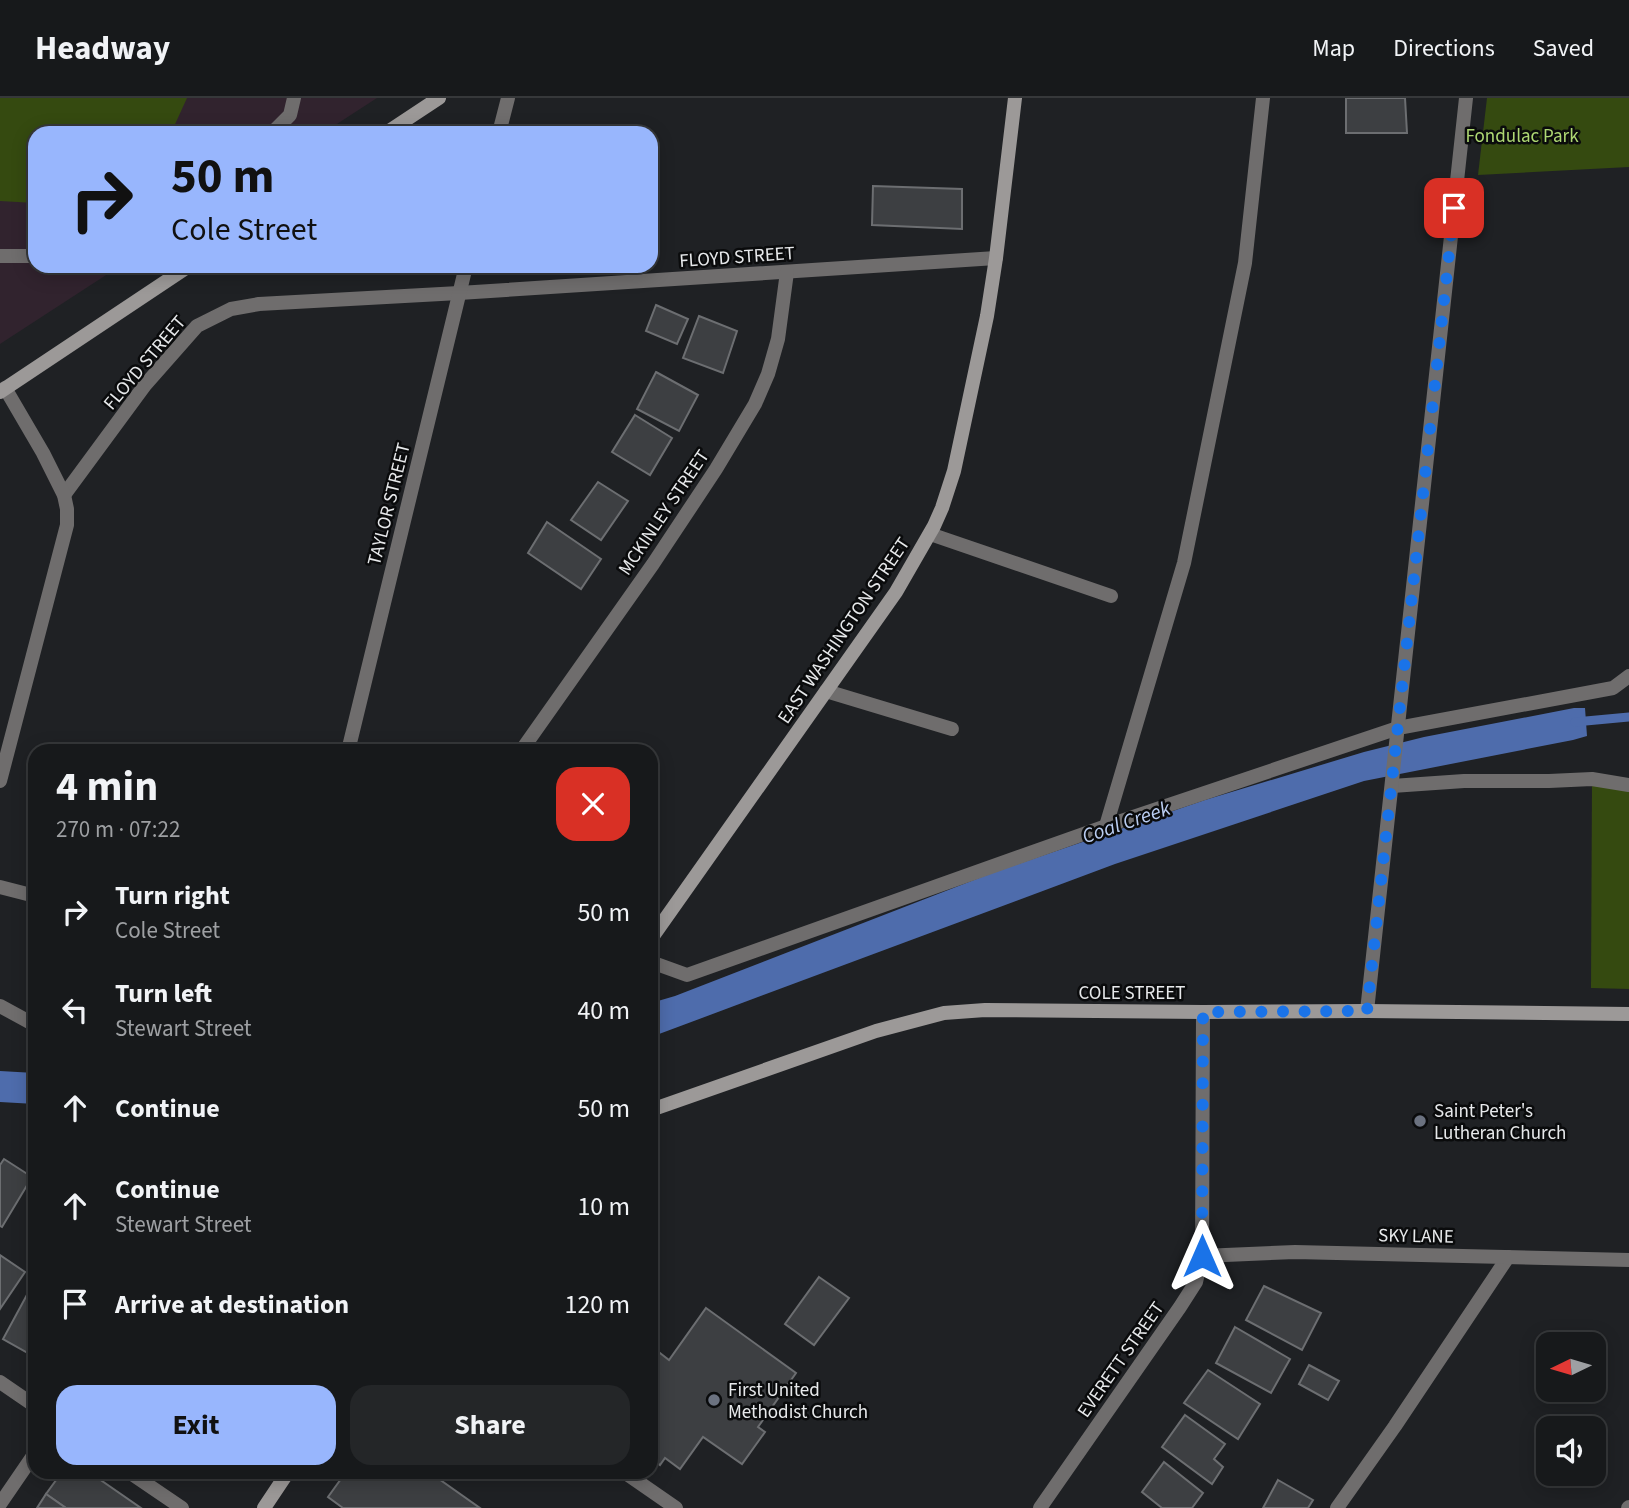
<!DOCTYPE html>
<html lang="en">
<head>
<meta charset="utf-8">
<style>
	body { margin:0; font-family:"Source Sans 3",sans-serif; background:#242628; color:#f1f3f6; height:100vh; display:flex; flex-direction:column; font-size:26px; white-space:nowrap }
	* { box-sizing:border-box; margin:0 }
	p { font-size:23px; color:#9ea0a3 }
	.icon { flex:none; width:38px; height:38px; fill:none; stroke:currentColor; stroke-width:2; stroke-linecap:round; stroke-linejoin:round }
	.map { position:relative; flex:1; overflow:hidden }
	.panel { position:absolute; left:28px; top:646px; width:630px; height:735px; display:flex; flex-direction:column; background:#17191b; border-radius:21px; box-shadow:0 4px 18px #0003,0 0 0 2px #36383a }
	.panel>* { flex:none }
	.banner { position:absolute; left:28px; top:28px; width:630px; height:147px; border-radius:21px; box-shadow:0 4px 18px #0003,0 0 0 2px #36383a; background:#98b6fd; color:#111; overflow:hidden }
	.needle { width:46px; rotate:265deg }
	.buttons { position:absolute; left:1536px; top:1234px; display:grid; gap:14px }
	.buttons a { display:grid; place-items:center; width:70px; height:70px; border-radius:14px; background:#17191b; box-shadow:0 4px 18px #0003,0 0 0 2px #36383a; font-size:35px }
	.pin { position:absolute; display:grid; place-items:center; width:60px; height:60px; color:#fff; margin:-30px; border-radius:14px; box-shadow:0 4px 10px #0006 }
	.me { position:absolute; width:77px; margin:-38px; rotate:0deg; stroke-linejoin:round; filter:drop-shadow(0 0 5px #0008) }
	.turn { display:flex; align-items:center; gap:24px; height:147px; padding:0 28px; font-size:32px }
	.turn .icon { width:91px; height:91px; stroke-width:2.5 }
	.turn b { display:block; font-size:49px; line-height:60px }
	.round { display:grid; place-items:center; flex:none; width:74px; height:74px; border-radius:21px; background:#242628 }
	.head { display:flex; align-items:center; justify-content:space-between; height:119px; padding:0 28px }
	h1 { font-size:42px; font-weight:700; line-height:52px }
	.primary-button { display:flex; gap:14px; margin-top:auto; padding:14px 28px }
	.primary-button a { flex:1; height:80px; border-radius:21px; background:#98b6fd; color:#111; font-size:28px; font-weight:700; line-height:80px; text-align:center }
	.primary-button a+a { background:#242628; color:#f1f3f6 }
	ul { padding:0; list-style:none }
	li { display:flex; align-items:center; gap:21px; height:98px; padding:0 28px }
	li div { flex:1 }
	li b { display:block; font-size:26px }
	li em { font-style:normal }
	header { display:flex; align-items:center; gap:42px; box-sizing:border-box; height:98px; padding:0 35px; background:#17191b; border-bottom:2px solid #36383a }
	header strong { font-size:33px }
	nav { display:flex; gap:38px; margin-inline-start:auto; font-size:24px }
	.map>svg:first-child { display:block }
</style>
</head>
<body>
<header>
<strong>Headway</strong>
<nav><a>Map</a><a>Directions</a><a>Saved</a></nav>
</header>
<div class="map">
<svg width="1629" height="1410" viewBox="0 0 1629 1410">
	<rect width="100%" height="100%" fill="#1f2124"/>
	<path fill="#31232e" d="M0 0H377L323 35H35V168H120L0 246Z"/>
	<g fill="#354a10">
		<path d="M0 0H187L171 35H35V105L0 103Z"/>
		<path d="M1487 0H1629V69L1478 77Z"/>
		<path d="M1592 681 1629 686V891L1591 890Z"/>
	</g>
	<g fill="#4e6cac">
		<path d="M1574 610H1585L1587 638 1573 642 1364 683 1115 766 651 939V905L675 898 992 775 1205 702 1364 654 1424 639Z"/>
		<path d="M0 973 35 975V1006L0 1004Z"/>
	</g>
	<g fill="none" stroke-linecap="round" stroke-linejoin="round">
		<path stroke="#4e6cac" stroke-width="9" d="M1575 624 1629 619"/>
	</g>
	<g fill="#3d3f42" stroke="#6c6e71" stroke-width="2">
		<path d="M1346 0H1405L1407 35H1346Z"/>
		<path d="M873 88 962 91V131L872 127Z"/>
		<path d="M656 207 688 221 677 246 646 233Z"/>
		<path d="M699 218 737 233 723 275 683 260Z"/>
		<path d="M656 274 698 297 679 333 637 311Z"/>
		<path d="M635 317 672 340 650 377 612 354Z"/>
		<path d="M598 384 628 403 601 442 571 422Z"/>
		<path d="M547 424 601 461 581 491 528 455Z"/>
		<path d="M4 1061 32 1079 2 1129 0 1128V1067Z"/>
		<path d="M0 1157 25 1174 0 1211Z"/>
		<path d="M819 1179 849 1200 814 1247 785 1226Z"/>
		<path d="M35 1182V1259L3 1241Z"/>
		<path d="M1264 1188 1321 1215 1302 1252 1246 1222Z"/>
		<path d="M706 1210 796 1275 758 1329 765 1334 742 1366 703 1339 680 1371 665 1360 660 1367 651 1360V1248L669 1262Z"/>
		<path d="M1235 1229 1290 1261 1271 1295 1216 1265Z"/>
		<path d="M1309 1267 1339 1283 1328 1302 1299 1286Z"/>
		<path d="M1208 1272 1260 1306 1238 1341 1184 1305Z"/>
		<path d="M1185 1317 1225 1346 1214 1361 1223 1369 1212 1386 1162 1349Z"/>
		<path d="M1164 1364 1203 1395 1192 1410H1162L1142 1394Z"/>
		<path d="M62 1374H89L141 1410H66L46 1396Z"/>
		<path d="M346 1374H429L480 1410H343L328 1399Z"/>
		<path d="M1278 1382 1313 1402 1308 1410H1263Z"/>
		<path d="M46 1396 66 1410H37Z"/>
	</g>
	<g fill="none" stroke-linecap="round" stroke-linejoin="round">
		<g stroke="#6f6d6d" stroke-width="14">
			<path d="M272 35 290 17 294 0"/>
			<path d="M0 158H35"/>
			<path d="M930 436 1111 498"/>
			<path d="M826 593 952 631"/>
			<path d="M1392 688 1464 683H1549L1592 681 1629 687"/>
			<path d="M1106 728 1184 465 1245 165 1263 0"/>
			<path d="M0 789 35 798"/>
			<path d="M651 864 687 877 1106 728 1398 630 1613 590 1629 578"/>
			<path d="M0 908 35 927"/>
			<path d="M1337 1410 1395 1328 1508 1159"/>
		</g>
		<g stroke="#6f6d6d" stroke-width="14">
			<path d="M499 35 508 0"/>
			<path d="M64 397 145 287 197 228 231 211 259 206 459 195 996 160"/>
			<path d="M348 653 466 168"/>
			<path d="M521 653 653 466 716 371 755 306 768 276 778 241 787 174"/>
			<path d="M0 683 67 427V411L64 397 43 355 5 290"/>
			<path d="M1367 913 1466 0"/>
			<path d="M1202 1158 1295 1154 1629 1162"/>
			<path d="M0 1284 35 1308"/>
			<path d="M129 1374 182 1410"/>
			<path d="M624 1374 676 1410"/>
			<path d="M0 1406 35 1355"/>
			<path d="M1040 1410 1180 1209 1196 1184 1202 1158 1203 914"/>
			<path d="M1628 1410 1629 1409"/>
		</g>
		<g stroke="#9c9998" stroke-width="14">
			<path d="M386 35 439 0"/>
			<path d="M0 294 189 168"/>
			<path d="M651 841 896 494 934 428 942 410 954 373 987 218 996 160 1015 0"/>
			<path d="M651 1012 876 933 944 915 985 912 1203 914 1367 913 1629 916"/>
			<path d="M264 1410 288 1374"/>
		</g>
	</g>
	<g fill="none" stroke-linecap="round" stroke-linejoin="round">
		<path stroke="#1a73e8" stroke-width="12" stroke-dasharray="0 21.6" d="M1202 1158 1203 914 1367 913 1454 110"/>
	</g>
	<g fill="#6b7280" stroke="#0a0b0c" stroke-width="2.5">
		<circle cx="1420" cy="1023" r="7"/>
		<circle cx="714" cy="1302" r="7"/>
	</g>
	<g text-anchor="middle" stroke-width="5" stroke-linejoin="round" paint-order="stroke">
		<g font-size="19" fill="#aed873" stroke="#0a0b0c">
			<text x="1522" y="44">Fondulac Park</text>
		</g>
		<g font-size="19" fill="#e7e9eb" stroke="#0a0b0c">
			<text transform="translate(737 158) rotate(-4)" y="7">FLOYD STREET</text>
			<text transform="translate(144 264) rotate(-50)" y="7">FLOYD STREET</text>
			<text transform="translate(388 406) rotate(-76)" y="7">TAYLOR STREET</text>
			<text transform="translate(663 414) rotate(-56)" y="7">MCKINLEY STREET</text>
			<text transform="translate(843 532) rotate(-56)" y="7">EAST WASHINGTON STREET</text>
			<text x="1132" y="901">COLE STREET</text>
			<text transform="translate(1416 1137) rotate(1)" y="7">SKY LANE</text>
			<text transform="translate(1120 1261) rotate(-55)" y="7">EVERETT STREET</text>
		</g>
		<g font-size="19" fill="#e7e9eb" stroke="#0a0b0c" text-anchor="start">
			<text x="1434" y="1019">Saint Peter's<tspan x="1434" dy="22">Lutheran Church</tspan></text>
			<text x="728" y="1298">First United<tspan x="728" dy="22">Methodist Church</tspan></text>
		</g>
		<g font-size="21" font-style="italic" fill="#bacdf1" stroke="#0a0b0c">
			<text transform="translate(1126 724) rotate(-19)" y="7">Coal Creek</text>
		</g>
	</g>
</svg>
<div class="buttons">
<a><svg class="needle" viewBox="-14 -14 28 28"><path d="M0-13l5 13h-10z" fill="#e53935"/><path d="M0 13l5-13h-10z" fill="#9ea0a3"/></svg></a>
<a><svg class="icon" aria-label="sound" viewBox="0 0 24 24"><path d="M4 9h4l5-4v14l-5-4H4zM17 9q2 3 0 6"/></svg></a>
</div>
<div class="pin" style="left:1454px;top:110px;background:#d93025"><svg class="icon" aria-label="arrive" viewBox="0 0 24 24"><path d="M6 21V4h12l-3 4 3 4H6"/></svg></div>
<svg class="me" style="left:1202px;top:1158px" viewBox="-20 -20 40 40"><path d="M0-17L14 15 0 8-14 15z" fill="#1a73e8" stroke="#fff" stroke-width="4"/></svg>
<div class="banner">
<div class="turn"><svg class="icon" aria-label="right" viewBox="0 0 24 24"><path d="M7 20v-9h11M14 6l5 5-5 5"/></svg><div><b>50 m</b>Cole Street</div></div>
</div>
<section class="panel">
<div class="head"><div><h1>4 min</h1><p>270 m · 07:22</p></div><a class="round" style="background:#d93025;color:#fff"><svg class="icon" aria-label="close" viewBox="0 0 24 24"><path d="M6 6l12 12M18 6L6 18"/></svg></a></div>
<ul>
<li><svg class="icon" aria-label="right" viewBox="0 0 24 24"><path d="M7 20v-9h11M14 6l5 5-5 5"/></svg><div><b>Turn right</b><p>Cole Street</p></div><em>50 m</em></li>
<li><svg class="icon" aria-label="left" viewBox="0 0 24 24"><path d="M17 20v-9H6M10 6l-5 5 5 5"/></svg><div><b>Turn left</b><p>Stewart Street</p></div><em>40 m</em></li>
<li><svg class="icon" aria-label="ahead" viewBox="0 0 24 24"><path d="M12 20V5M6 11l6-6 6 6"/></svg><div><b>Continue</b></div><em>50 m</em></li>
<li><svg class="icon" aria-label="ahead" viewBox="0 0 24 24"><path d="M12 20V5M6 11l6-6 6 6"/></svg><div><b>Continue</b><p>Stewart Street</p></div><em>10 m</em></li>
<li><svg class="icon" aria-label="arrive" viewBox="0 0 24 24"><path d="M6 21V4h12l-3 4 3 4H6"/></svg><div><b>Arrive at destination</b></div><em>120 m</em></li>
</ul>
<div class="primary-button"><a>Exit</a><a>Share</a></div>
</section>
</div>
</body>
</html>
